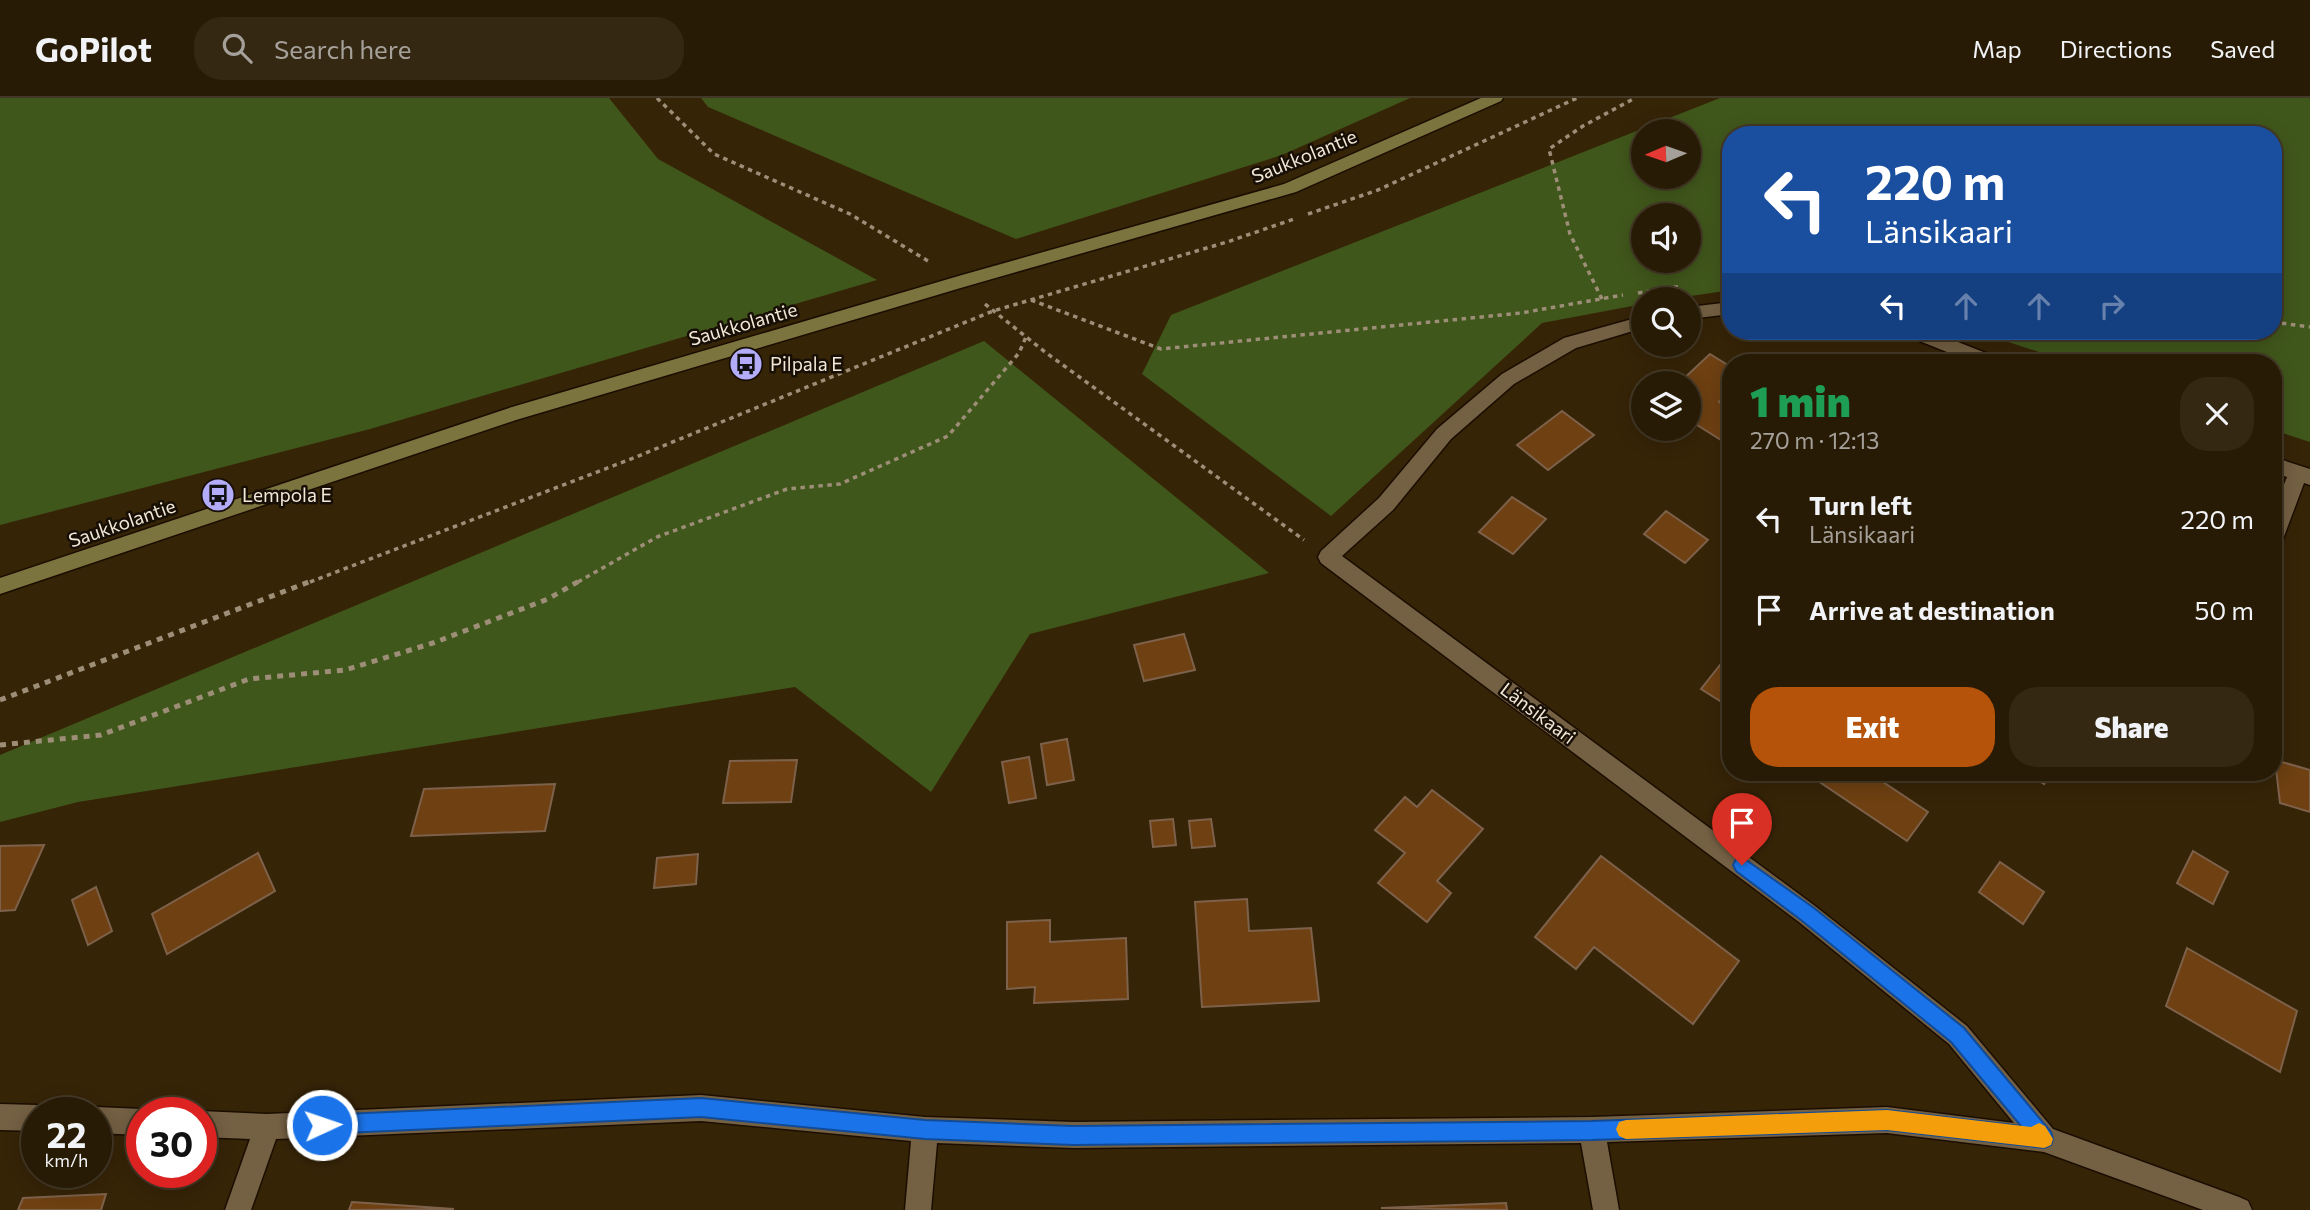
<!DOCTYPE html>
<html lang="en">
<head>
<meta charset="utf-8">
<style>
	body { margin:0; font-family:Commissioner,sans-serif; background:#342813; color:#f1f3f6; height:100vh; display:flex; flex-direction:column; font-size:26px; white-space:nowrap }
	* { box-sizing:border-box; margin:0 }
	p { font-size:23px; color:#a5a19a }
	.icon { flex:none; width:38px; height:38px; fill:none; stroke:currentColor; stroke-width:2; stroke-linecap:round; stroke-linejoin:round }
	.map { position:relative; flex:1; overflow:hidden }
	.drawer { position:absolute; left:1722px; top:256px; width:560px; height:427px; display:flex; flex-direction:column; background:#281b05; border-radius:28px; box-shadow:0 4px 18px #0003,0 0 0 2px #443927 }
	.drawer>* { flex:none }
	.top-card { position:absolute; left:1722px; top:28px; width:560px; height:214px; border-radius:28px; box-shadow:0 4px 18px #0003,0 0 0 2px #443927; background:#1a4fa0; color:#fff; overflow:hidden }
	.needle { width:46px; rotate:268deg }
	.buttons { position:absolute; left:1631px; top:21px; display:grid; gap:14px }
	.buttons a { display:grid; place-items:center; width:70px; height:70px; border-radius:50%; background:#281b05; box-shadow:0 4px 18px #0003,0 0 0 2px #443927; font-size:35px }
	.speed { position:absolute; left:21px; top:999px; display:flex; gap:14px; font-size:35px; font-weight:700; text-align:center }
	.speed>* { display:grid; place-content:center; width:91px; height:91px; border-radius:50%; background:#281b05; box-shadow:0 4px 18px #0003,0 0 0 2px #443927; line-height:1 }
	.speed small { font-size:18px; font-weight:400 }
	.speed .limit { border:10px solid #d22; background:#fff; color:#111 }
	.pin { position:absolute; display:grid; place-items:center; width:60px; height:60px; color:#fff; margin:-72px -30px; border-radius:50% 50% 50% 0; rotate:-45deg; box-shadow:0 0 7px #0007 }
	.pin .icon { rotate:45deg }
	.me { position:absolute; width:77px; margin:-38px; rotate:87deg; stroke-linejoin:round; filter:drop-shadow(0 0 5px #0008) }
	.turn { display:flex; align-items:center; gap:24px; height:147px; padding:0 28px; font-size:32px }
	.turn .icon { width:91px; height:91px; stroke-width:2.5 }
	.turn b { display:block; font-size:49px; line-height:60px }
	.lanes { display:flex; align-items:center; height:66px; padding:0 28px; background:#0003; justify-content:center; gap:35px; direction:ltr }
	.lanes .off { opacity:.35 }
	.round { display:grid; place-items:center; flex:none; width:74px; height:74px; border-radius:28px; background:#342813 }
	.overview { display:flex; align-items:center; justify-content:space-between; height:119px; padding:0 28px }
	h1 { font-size:42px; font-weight:800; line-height:52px; color:#1e9e55 }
	.cta { display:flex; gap:14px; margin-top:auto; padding:14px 28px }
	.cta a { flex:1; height:80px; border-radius:28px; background:#b45309; color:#fff; font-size:28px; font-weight:800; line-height:80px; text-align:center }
	.cta a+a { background:#342813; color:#f1f3f6 }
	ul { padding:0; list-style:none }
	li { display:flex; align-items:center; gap:21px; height:91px; padding:0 28px }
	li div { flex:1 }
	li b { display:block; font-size:26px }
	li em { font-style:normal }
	header { display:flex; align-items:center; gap:42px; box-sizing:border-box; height:98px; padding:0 35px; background:#281b05; border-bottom:2px solid #443927 }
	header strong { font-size:33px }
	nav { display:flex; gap:38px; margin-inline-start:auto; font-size:24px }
	.search { width:490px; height:63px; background:#342813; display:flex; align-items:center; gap:18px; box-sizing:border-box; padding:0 24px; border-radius:28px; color:#a5a19a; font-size:26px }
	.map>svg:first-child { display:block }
</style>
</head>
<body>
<header>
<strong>GoPilot</strong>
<div class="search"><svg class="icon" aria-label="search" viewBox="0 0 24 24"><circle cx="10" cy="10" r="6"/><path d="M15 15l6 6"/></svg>Search here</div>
<nav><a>Map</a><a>Directions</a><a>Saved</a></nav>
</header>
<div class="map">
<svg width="2310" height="1112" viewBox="0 0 2310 1112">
	<rect width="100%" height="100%" fill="#362407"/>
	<g fill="#40571b" fill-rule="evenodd">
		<path d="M0 0H609L658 61 877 182 370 331 0 427Z"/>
		<path d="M701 0H1410L1282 57 1016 141 708 9Z"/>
		<path d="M1720 0H2310V344L2273 332V264H2069L1975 233H2273V37H1731V192L1671 201H1643V206L1542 225 1331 418 1142 276 1171 217ZM1643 33H1689V79H1643ZM1643 117H1689V163H1643Z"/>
		<path d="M984 243 1269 475 1030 536 931 694 795 589 78 704 0 724V657Z"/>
	</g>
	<g fill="#6e4012" stroke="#7d614b" stroke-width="2">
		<path d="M1710 256 1731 269V293L1719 304 1731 312V332L1721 342 1689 322V285H1679Z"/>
		<path d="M1562 313 1594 337 1548 372 1517 347Z"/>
		<path d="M1512 399 1546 421 1513 456 1479 434Z"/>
		<path d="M1666 413 1708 442 1685 465 1644 436Z"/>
		<path d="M1184 536 1195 572 1144 583 1134 547Z"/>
		<path d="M1724 562 1731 566V610L1701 591Z"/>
		<path d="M1067 641 1074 682 1047 687 1041 646Z"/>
		<path d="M1029 659 1036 700 1009 705 1002 664Z"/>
		<path d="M797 662 791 704 723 705 730 663Z"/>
		<path d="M2275 662 2310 672V714L2280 705Z"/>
		<path d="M1829 674H1868L1928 714 1907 743 1821 685Z"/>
		<path d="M2026 674H2052L2044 686Z"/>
		<path d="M555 686 545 733 411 738 424 691Z"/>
		<path d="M1432 692 1483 731 1437 783 1451 795 1427 824 1378 785 1405 755 1375 732 1405 699 1417 709Z"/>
		<path d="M1173 721 1176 747 1153 749 1150 723Z"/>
		<path d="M1211 721 1215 748 1192 750 1189 723Z"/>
		<path d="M44 747 15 812 0 813V748Z"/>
		<path d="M2193 753 2228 774 2213 806 2177 785Z"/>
		<path d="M258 755 275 793 167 856 152 816Z"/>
		<path d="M698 756 696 786 654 790 657 760Z"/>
		<path d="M1601 758 1739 863 1693 926 1594 849 1576 871 1535 839Z"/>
		<path d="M2000 764 2044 794 2023 826 1979 794Z"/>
		<path d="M96 789 112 833 88 847 72 802Z"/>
		<path d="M1247 801 1249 833 1311 830 1319 903 1202 909 1195 804Z"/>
		<path d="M1050 822V844L1126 840 1128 901 1034 905 1035 889 1007 891V824Z"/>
		<path d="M2187 850 2297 913 2280 974 2166 908Z"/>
		<path d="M106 1096 101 1112H18L23 1100Z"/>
		<path d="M352 1104 454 1111 349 1112Z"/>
		<path d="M1506 1105 1507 1112 1381 1110Z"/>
	</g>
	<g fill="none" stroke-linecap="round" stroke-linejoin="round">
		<defs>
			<g id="street">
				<path d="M1731 204V216L1689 221V209Z"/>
				<path d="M1643 218V230L1576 250 1514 286 1451 341 1393 412 1342 458 1815 808 1967 928 2053 1031 2239 1099 2248 1103 2252 1112H2203L2044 1054 1887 1035 1607 1044 1619 1112H1593L1581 1045 1074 1050 937 1045 931 1112H905L911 1043 701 1023 276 1041 251 1112H225L250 1041 201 1039V1015H197L201 1013 267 1016 701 997 925 1019 1074 1024 1592 1019 1887 1009 2014 1025 1949 946 1799 824 1321 465 1318 459 1321 453 1379 400 1437 331 1502 276 1564 240Z"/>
				<path d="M1904 233H1930L1996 259 1999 264H1972L1907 238Z"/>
				<path d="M2273 359 2310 371V387L2304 385 2283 441 2280 447 2273 449V414L2287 379 2273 374Z"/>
				<path d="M0 1006 37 1007 46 1011 48 1015H37V1033L0 1032Z"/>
				<path d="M96 1009 142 1011 151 1015H142V1037L96 1035V1015H86Z"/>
			</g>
			<path id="secondary" d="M1481 0H1503L1501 3 1296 94 964 189 516 322 0 496V480L512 309 962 177 1284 86Z"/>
		</defs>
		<use href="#street" stroke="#1b0e00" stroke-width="3"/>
		<use href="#secondary" stroke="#1b0e00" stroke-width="3"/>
		<g stroke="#9d8e78" stroke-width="3.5" stroke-dasharray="4.5 4.5" stroke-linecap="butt">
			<path d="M657 0 714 56 850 116 928 163"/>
			<path d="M1308 116 1378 92 1577 0"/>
			<path d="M1638 195 1682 188"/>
			<path d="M1602 201 1570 136 1549 51 1583 28 1635 0"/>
			<path d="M1031 202 1161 251 1521 215 1623 197"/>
			<path d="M985 206 1045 254 1304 442"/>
			<path d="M2273 224 2310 229"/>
			<path d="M310 484 631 361 993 213 1227 144 1297 120"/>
			<path d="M578 484 657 439 787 391 840 386 948 338 1019 255 1026 239"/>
		</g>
		<g stroke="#9d8e78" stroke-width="5" stroke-dasharray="6 6" stroke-linecap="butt">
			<path d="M0 602 314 482"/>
			<path d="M0 647 101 637 249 581 345 572 433 545 548 501 581 482"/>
		</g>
		<use href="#street" fill="#746043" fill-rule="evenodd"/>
		<use href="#secondary" fill="#7c743e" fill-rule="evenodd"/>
	</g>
	<path fill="#1a73e8" stroke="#114b97" stroke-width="2" d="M1742 759 1814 810 1964 930 2051 1034 2053 1041 2051 1047 2044 1050 1887 1032 1592 1042 1073 1047 925 1041 701 1019 322 1036 315 1033 312 1027 315 1020 322 1017 701 1000 925 1022 1073 1028 1592 1023 1887 1012 2021 1028 1951 944 1801 822 1736 773 1733 767 1736 761Z"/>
	<path fill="#f59e0b" d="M1887 1012 2031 1029 2039 1025 2045 1028 2053 1041 2051 1047 2044 1050 1887 1032 1626 1041 1619 1038 1616 1031 1619 1024 1626 1022Z"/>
	<defs>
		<symbol id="bus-disc" viewBox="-11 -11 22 22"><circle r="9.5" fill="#b3adf9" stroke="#170f05"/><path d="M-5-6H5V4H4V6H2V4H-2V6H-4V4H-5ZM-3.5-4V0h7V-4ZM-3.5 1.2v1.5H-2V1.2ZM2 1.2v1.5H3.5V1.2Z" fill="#111"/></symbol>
	</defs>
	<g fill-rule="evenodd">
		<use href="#bus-disc" x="727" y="247" width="38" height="38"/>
		<use href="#bus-disc" x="199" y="378" width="38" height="38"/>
	</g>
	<g text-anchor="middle" stroke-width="5" stroke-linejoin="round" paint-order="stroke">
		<g font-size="19" fill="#f3e7d7" stroke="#170f05">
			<text transform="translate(1304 58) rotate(-22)" y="7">Saukkolantie</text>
			<text transform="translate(743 226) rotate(-16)" y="7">Saukkolantie</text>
			<text transform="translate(122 425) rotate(-19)" y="7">Saukkolantie</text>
			<text transform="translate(1538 615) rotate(37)" y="7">Länsikaari</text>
		</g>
		<g font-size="19" fill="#f3e7d7" stroke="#170f05" text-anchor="start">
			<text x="770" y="273">Pilpala E</text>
			<text x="242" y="404">Lempola E</text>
		</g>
	</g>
</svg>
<div class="buttons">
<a><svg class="needle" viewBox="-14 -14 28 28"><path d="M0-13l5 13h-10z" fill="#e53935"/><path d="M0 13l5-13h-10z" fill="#a5a19a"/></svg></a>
<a><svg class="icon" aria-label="sound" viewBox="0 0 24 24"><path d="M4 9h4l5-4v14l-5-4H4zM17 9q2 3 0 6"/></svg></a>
<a><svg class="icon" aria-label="search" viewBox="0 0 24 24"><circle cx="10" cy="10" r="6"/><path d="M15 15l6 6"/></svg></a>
<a><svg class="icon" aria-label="layers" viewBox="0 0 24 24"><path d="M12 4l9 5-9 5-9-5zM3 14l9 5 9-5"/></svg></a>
</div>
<div class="speed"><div>22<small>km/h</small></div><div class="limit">30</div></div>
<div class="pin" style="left:1742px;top:767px;background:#d93025"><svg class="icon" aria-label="arrive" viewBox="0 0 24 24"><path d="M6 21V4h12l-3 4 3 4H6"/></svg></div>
<svg class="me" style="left:322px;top:1027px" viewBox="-20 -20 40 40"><circle r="17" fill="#1a73e8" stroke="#fff" stroke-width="3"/><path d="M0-11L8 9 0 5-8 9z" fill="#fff"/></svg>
<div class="top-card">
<div class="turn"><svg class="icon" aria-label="left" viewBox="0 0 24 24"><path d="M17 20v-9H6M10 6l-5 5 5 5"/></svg><div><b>220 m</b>Länsikaari</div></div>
<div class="lanes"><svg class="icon" aria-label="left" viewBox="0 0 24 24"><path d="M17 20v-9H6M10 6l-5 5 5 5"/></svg><svg class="icon off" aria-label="ahead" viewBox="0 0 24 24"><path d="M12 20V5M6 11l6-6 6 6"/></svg><svg class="icon off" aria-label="ahead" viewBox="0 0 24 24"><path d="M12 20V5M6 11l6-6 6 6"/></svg><svg class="icon off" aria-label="right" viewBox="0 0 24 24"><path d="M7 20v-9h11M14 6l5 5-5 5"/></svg></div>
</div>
<section class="drawer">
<div class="overview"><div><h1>1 min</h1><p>270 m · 12:13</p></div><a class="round"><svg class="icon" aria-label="close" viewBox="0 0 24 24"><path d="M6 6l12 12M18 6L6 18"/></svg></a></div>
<ul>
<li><svg class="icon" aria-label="left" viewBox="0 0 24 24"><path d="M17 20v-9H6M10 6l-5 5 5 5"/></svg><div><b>Turn left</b><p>Länsikaari</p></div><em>220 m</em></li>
<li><svg class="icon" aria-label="arrive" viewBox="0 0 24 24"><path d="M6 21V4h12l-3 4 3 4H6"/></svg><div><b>Arrive at destination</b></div><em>50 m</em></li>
</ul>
<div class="cta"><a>Exit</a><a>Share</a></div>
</section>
</div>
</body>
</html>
